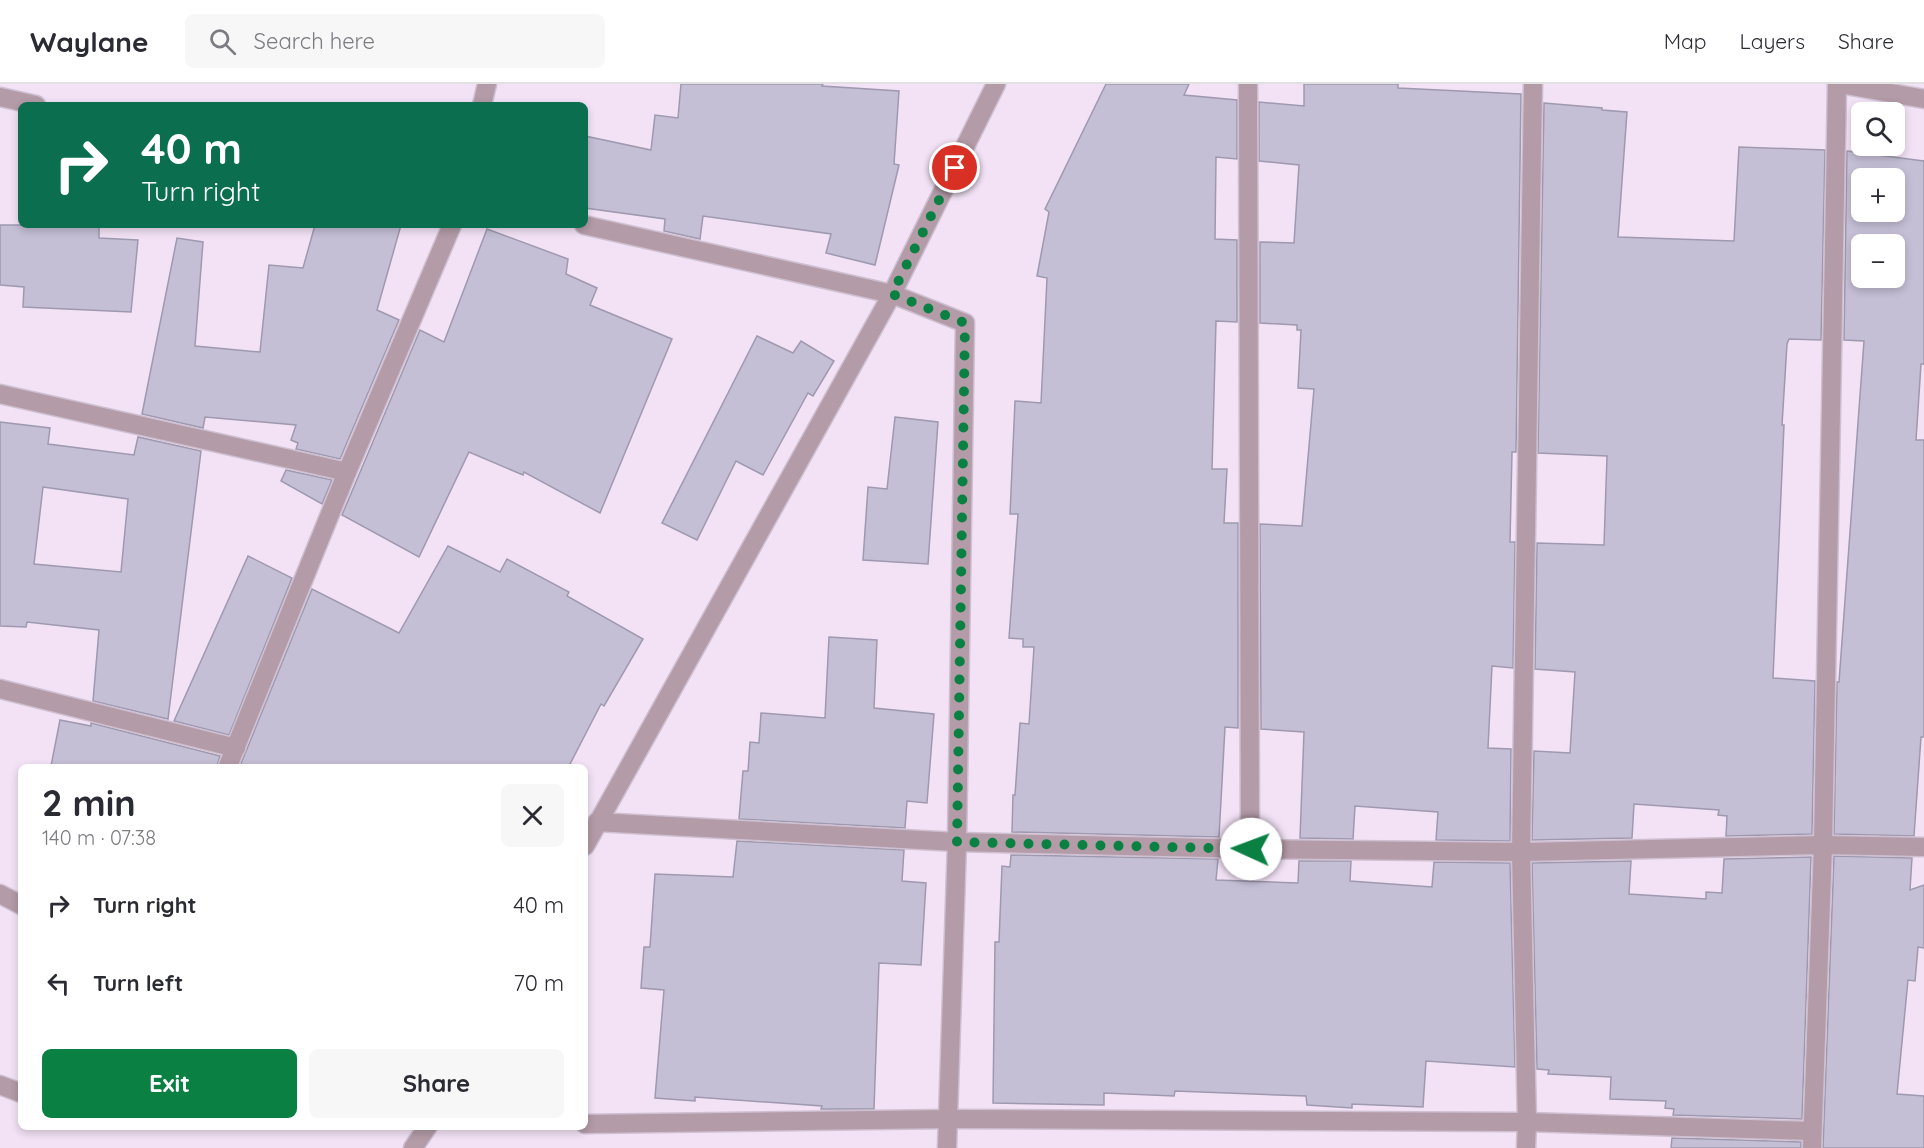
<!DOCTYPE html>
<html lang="en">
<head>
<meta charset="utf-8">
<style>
	body { margin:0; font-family:Quicksand,sans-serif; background:#f7f7f7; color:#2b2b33; height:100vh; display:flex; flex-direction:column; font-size:22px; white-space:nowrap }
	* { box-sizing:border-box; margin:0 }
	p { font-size:20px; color:#7c7c81 }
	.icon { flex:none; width:33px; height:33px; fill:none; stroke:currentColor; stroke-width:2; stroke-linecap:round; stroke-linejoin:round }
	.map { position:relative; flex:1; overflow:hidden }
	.details { position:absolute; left:18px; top:680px; width:570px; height:366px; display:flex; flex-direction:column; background:#fff; border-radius:9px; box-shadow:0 3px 9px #0003 }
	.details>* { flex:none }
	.guide { position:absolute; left:18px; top:18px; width:570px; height:126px; border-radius:9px; box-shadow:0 3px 9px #0003; background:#0b6e4f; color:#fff; overflow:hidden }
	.fabs { position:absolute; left:1851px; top:18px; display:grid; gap:12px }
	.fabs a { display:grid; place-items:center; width:54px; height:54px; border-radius:9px; background:#fff; box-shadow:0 3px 9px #0003; font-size:30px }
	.pin { position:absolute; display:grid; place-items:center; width:51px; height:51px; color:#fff; margin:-26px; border:3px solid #fff; border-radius:50%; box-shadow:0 2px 6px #0007 }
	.me { position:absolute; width:66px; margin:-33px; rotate:272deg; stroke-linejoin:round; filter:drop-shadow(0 0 4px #0008) }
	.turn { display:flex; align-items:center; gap:21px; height:126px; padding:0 24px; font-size:27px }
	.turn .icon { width:78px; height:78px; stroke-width:2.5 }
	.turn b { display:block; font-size:42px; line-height:51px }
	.round { display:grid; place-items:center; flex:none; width:63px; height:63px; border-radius:9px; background:#f7f7f7 }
	.summary { display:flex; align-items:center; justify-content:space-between; height:102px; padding:0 24px }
	h1 { font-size:36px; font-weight:800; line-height:45px }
	.cta { display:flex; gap:12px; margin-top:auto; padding:12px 24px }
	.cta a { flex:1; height:69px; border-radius:9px; background:#0b8043; color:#fff; font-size:24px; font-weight:800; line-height:69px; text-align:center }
	.cta a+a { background:#f7f7f7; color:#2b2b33 }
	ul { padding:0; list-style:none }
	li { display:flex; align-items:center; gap:18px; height:78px; padding:0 24px }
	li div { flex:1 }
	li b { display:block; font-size:22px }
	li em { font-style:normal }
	header { display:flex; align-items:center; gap:36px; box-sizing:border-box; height:84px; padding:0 30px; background:#fff; border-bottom:2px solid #e1e1e2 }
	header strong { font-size:28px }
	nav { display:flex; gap:33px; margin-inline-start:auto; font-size:21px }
	.search { width:420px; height:54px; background:#f7f7f7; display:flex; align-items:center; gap:15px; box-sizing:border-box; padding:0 21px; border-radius:9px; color:#7c7c81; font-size:22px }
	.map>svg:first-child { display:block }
</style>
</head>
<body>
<header>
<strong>Waylane</strong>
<div class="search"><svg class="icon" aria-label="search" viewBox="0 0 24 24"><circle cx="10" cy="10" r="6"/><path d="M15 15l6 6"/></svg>Search here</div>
<nav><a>Map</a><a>Layers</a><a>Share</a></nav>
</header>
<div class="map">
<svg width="1924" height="1064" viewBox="0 0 1924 1064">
	<rect width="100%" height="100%" fill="#f3e2f6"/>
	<g fill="#c5bfd6" stroke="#9e99af" stroke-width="1.5" fill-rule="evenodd">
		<path d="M681 0H823L822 2 899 7 894 80 899 81 875 181 826 169 831 150 703 132 700 155 664 147 665 135 585 124V52L651 66 655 31 678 34Z"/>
		<path d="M1106 0H1189L1184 11 1237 16V75L1216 73 1215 155 1237 156V238L1216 237 1212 385H1227L1224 439H1238V644L1225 643 1219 753 1012 748 1013 711H1015L1020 639 1029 640 1034 563H1023V555L1009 554 1018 430H1010L1015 317 1041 319 1047 194 1037 192 1049 128 1045 125Z"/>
		<path d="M1304 0H1398V4L1521 10 1516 368H1512L1510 458H1515L1513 584 1492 582 1488 664 1511 665 1510 757 1436 756 1438 728 1355 722 1353 755 1300 754 1304 648 1261 645 1260 440 1302 442 1314 305 1298 304 1301 246H1297V241L1260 239V158L1294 159 1299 81 1259 77V18L1304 22Z"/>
		<path d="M1544 19 1602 24V26L1627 28 1618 153 1734 157 1739 63 1825 66 1821 256 1789 255 1787 260 1782 341H1784L1773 594 1815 597 1812 750 1726 752 1727 732 1718 731 1719 726 1634 720 1632 754 1532 756 1534 667 1570 669 1575 588 1535 585 1537 459 1604 461 1607 372 1538 369Z"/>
		<path d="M1847 67 1924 77V280H1921L1916 356H1924V653H1921L1914 752 1834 750 1837 598H1839L1864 257 1844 256ZM1862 94H1894V128H1862ZM1862 160H1894V194H1862Z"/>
		<path d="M0 141H99V154L138 156 131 228 23 223 24 203 0 201Z"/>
		<path d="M315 141H401L377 226 399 236 340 375 296 365 298 359 291 356 296 341 205 333 203 344 142 330 177 154 203 158 195 262 260 268 269 181 303 184Z"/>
		<path d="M487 145 568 175 566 190 597 204 590 221 672 255 600 429 524 388 523 391 469 368 419 473 342 431 420 246 444 258Z"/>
		<path d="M757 252 793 269 801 257 834 277 813 312 808 309 763 391 736 377 697 456 662 439Z"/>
		<path d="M895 333 938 338 928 480 863 476 868 403 887 405Z"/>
		<path d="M0 338 50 344 48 360 134 371 138 353 201 367 168 635 93 617 99 546 27 538 26 543 0 542ZM43 403 128 415 121 488 34 480Z"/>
		<path d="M286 386 332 396 322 420 281 397Z"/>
		<path d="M448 462 500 488 507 475 569 508 567 512 643 555 604 622 601 620 569 682H240L312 505 399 549Z"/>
		<path d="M248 472 292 494 229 651 174 637Z"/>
		<path d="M829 553 877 556 874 624 934 630 927 719 907 717 905 744 739 735 743 687H748L750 658 759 659 761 629 825 634Z"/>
		<path d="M60 636 91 642V639L220 672 217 682H51Z"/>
		<path d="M737 757 904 766 902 797 926 799 921 881 879 879 874 1025H821L822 1022 695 1013V1017L655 1014 664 906 641 904 644 863H650L655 790 733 793Z"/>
		<path d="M1011 771 1218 775 1216 796 1298 799 1299 777H1351L1350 797 1432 803 1434 778 1510 779 1515 983 1426 977 1423 1023 1352 1020V1024L1307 1021 1306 1012 1175 1007 1174 1012 1104 1009V1021L993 1019 995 858H999L1002 782 1010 783Z"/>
		<path d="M1834 772 1912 774 1910 806 1924 801V864L1918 863 1915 897 1908 896 1897 1010 1924 1012V1064H1823Z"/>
		<path d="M1811 773 1802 1035 1673 1031 1674 1025 1665 1024 1666 1017 1610 1015 1611 993 1548 990 1549 986 1537 985 1532 779 1631 777 1629 810 1706 815V808L1722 809 1724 775Z"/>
		<path d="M1672 1054 1801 1058V1064H1671Z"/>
	</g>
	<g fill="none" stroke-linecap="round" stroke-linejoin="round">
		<defs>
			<g id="minor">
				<path d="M1248 0 1250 765"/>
				<path d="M1840 0 1924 15"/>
				<path d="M0 13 36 21"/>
				<path d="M482 21 487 0"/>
				<path d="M584 141 892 210 965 239 957 758 947 1064"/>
				<path d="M0 310 347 388"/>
				<path d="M0 605 236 664"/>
				<path d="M228 682 347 388 452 141"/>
				<path d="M597 738 957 758 1250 765 1521 768 1823 761 1924 763"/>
				<path d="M585 762 892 210 996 0"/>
				<path d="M0 810 21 821"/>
				<path d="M0 1001 21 1009"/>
				<path d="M585 1040 948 1035 1527 1038 1812 1047"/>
				<path d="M413 1064 428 1042"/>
				<path d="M1526 1064 1527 1038 1521 768 1533 0"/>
				<path d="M1812 1064 1823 761 1837 0"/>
			</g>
		</defs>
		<use href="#minor" stroke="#cebfd1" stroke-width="21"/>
		<use href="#minor" stroke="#b39ba7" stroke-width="18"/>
	</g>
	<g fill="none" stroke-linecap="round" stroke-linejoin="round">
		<path stroke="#0b8043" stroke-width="10" stroke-dasharray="0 18" d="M955 84 892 210 965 239 957 758 1251 765"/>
	</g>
</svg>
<div class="fabs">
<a><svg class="icon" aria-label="search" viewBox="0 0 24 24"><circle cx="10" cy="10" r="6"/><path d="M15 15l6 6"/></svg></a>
<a>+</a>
<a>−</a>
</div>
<div class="pin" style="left:955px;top:84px;background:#d93025"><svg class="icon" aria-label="arrive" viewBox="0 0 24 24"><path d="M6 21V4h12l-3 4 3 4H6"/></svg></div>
<svg class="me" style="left:1251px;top:765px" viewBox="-20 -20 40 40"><circle r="19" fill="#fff"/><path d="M0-13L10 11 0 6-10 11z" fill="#0b8043"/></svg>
<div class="guide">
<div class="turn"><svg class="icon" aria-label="right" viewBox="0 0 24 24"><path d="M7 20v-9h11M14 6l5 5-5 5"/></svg><div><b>40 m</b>Turn right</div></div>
</div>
<section class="details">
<div class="summary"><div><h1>2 min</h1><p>140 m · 07:38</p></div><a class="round"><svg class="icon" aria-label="close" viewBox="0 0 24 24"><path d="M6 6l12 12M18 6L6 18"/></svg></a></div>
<ul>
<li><svg class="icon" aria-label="right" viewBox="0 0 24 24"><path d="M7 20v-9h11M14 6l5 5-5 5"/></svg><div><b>Turn right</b></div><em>40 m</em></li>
<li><svg class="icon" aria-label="left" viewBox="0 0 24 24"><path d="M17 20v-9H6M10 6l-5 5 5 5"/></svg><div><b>Turn left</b></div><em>70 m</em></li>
</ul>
<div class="cta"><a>Exit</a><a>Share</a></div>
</section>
</div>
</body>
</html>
